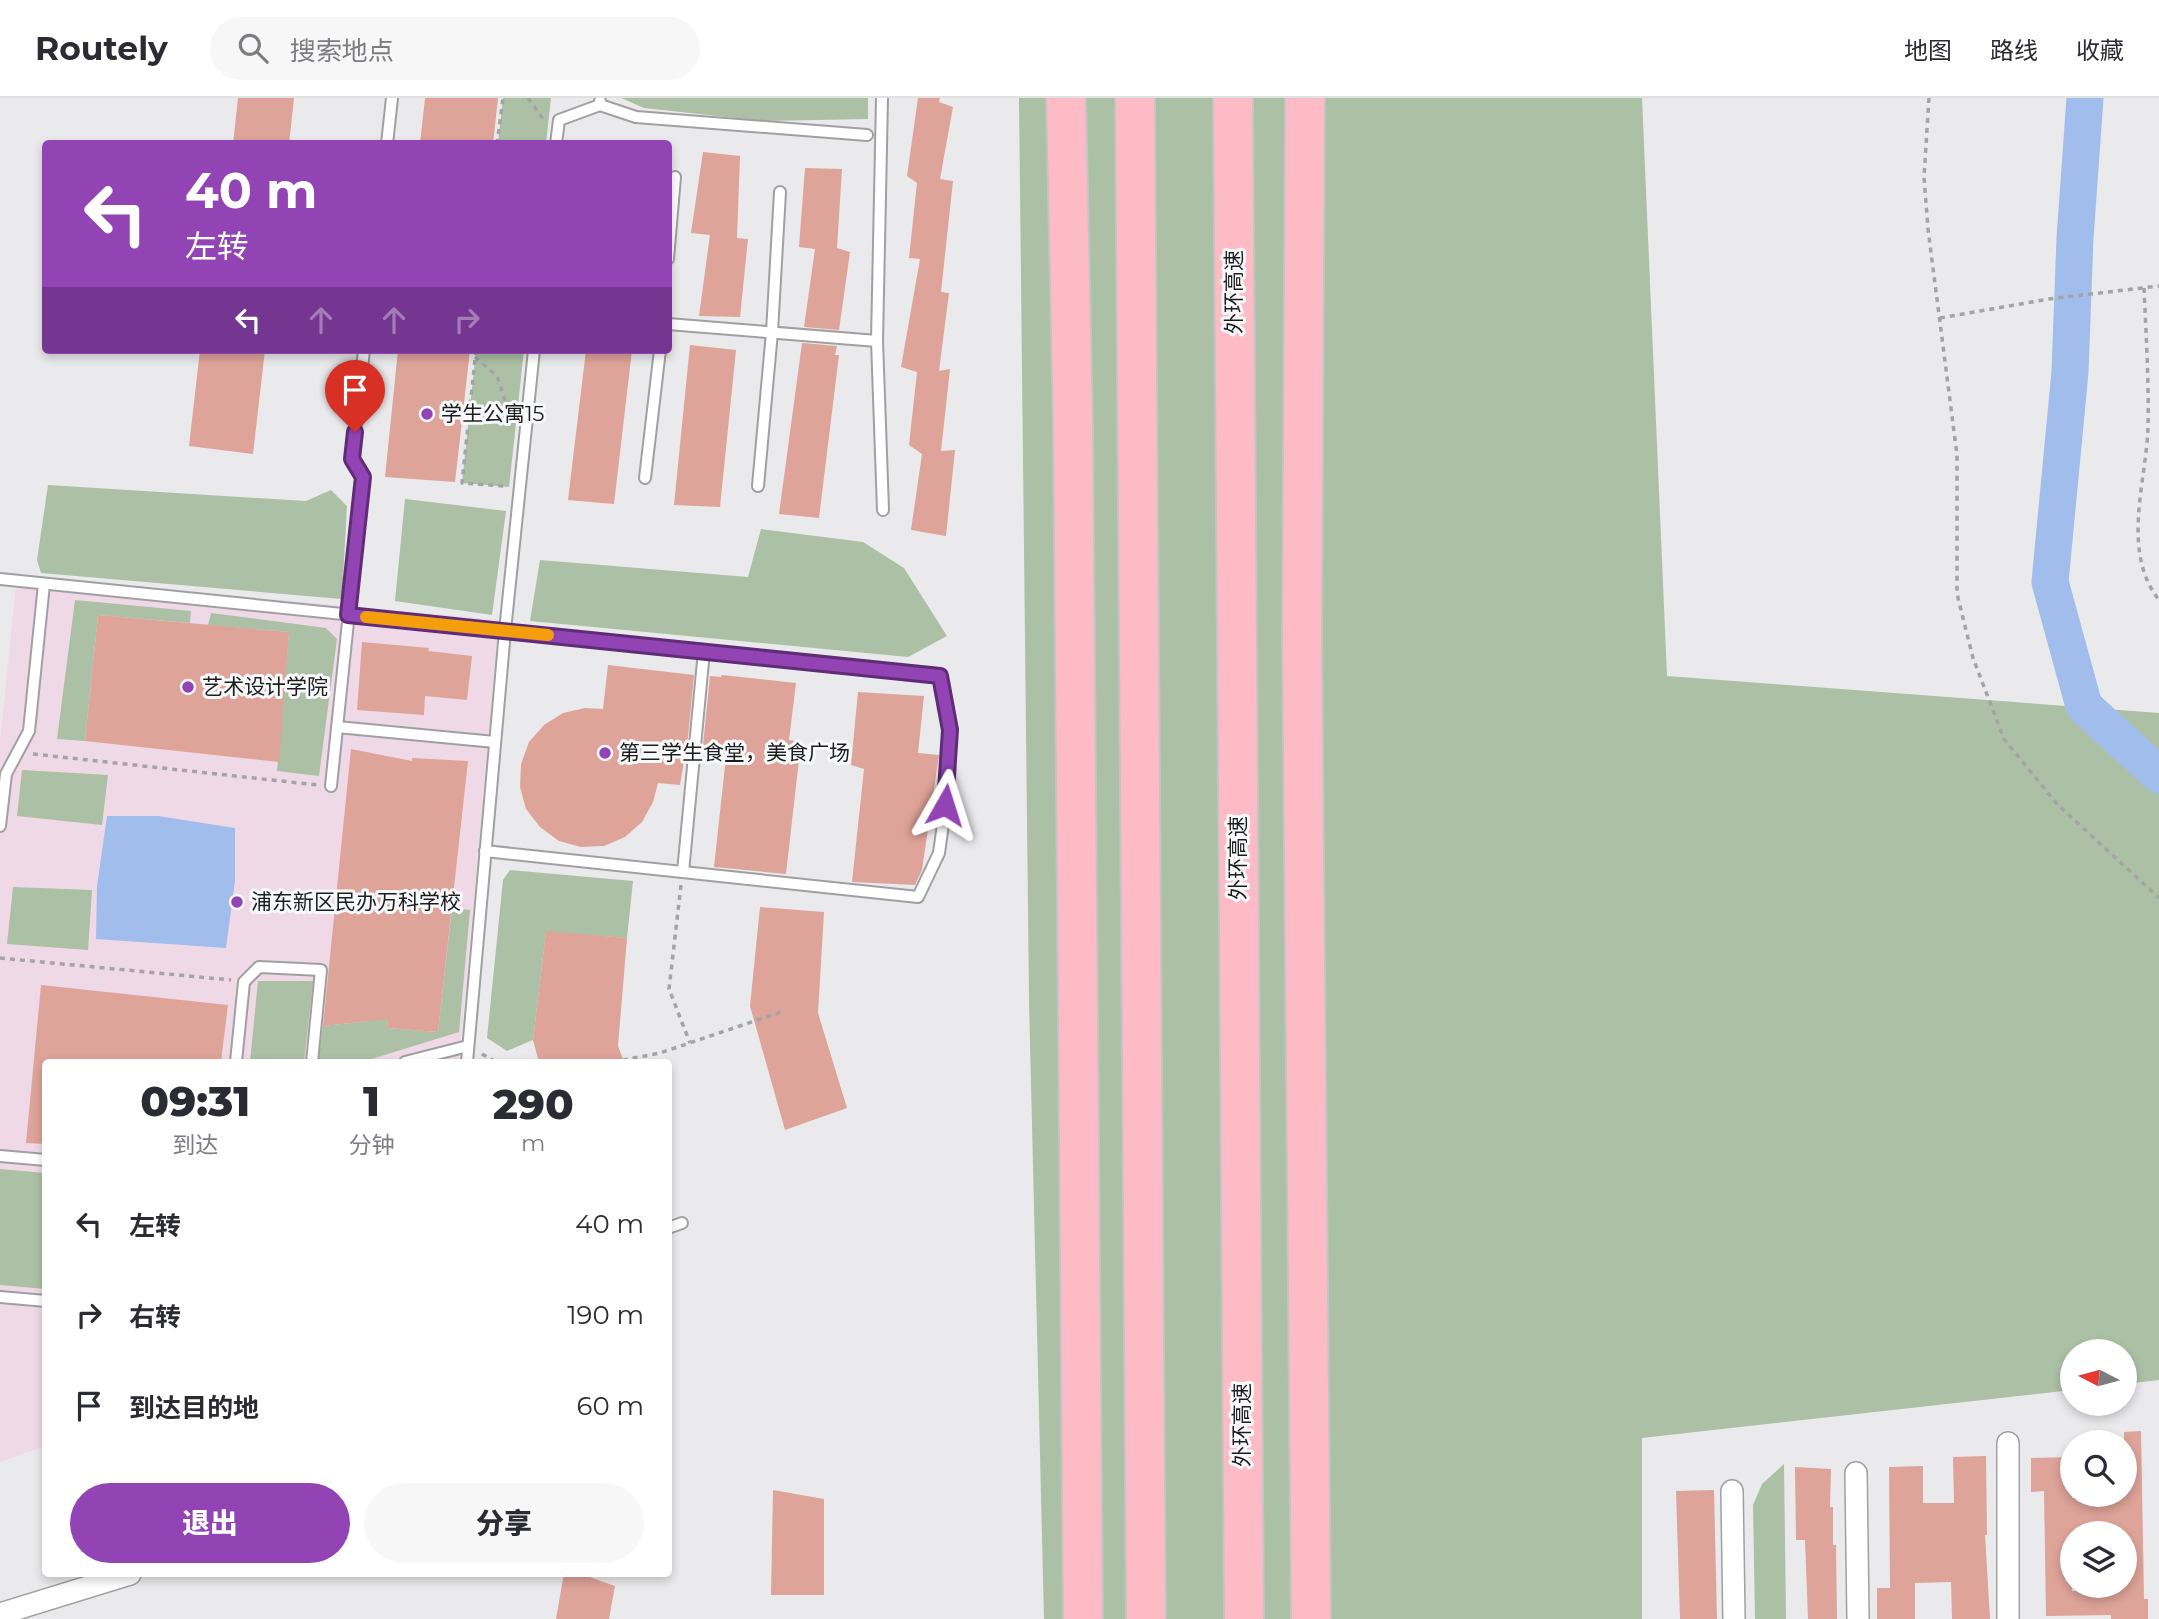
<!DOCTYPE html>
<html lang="zh">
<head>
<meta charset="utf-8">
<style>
	body { margin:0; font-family:Montserrat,"Noto Sans SC",sans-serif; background:#f7f7f7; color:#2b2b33; height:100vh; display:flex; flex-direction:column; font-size:26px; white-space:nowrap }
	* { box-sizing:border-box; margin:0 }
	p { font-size:23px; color:#7c7c81 }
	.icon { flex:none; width:38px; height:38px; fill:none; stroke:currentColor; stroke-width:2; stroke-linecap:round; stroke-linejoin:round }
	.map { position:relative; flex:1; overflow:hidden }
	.sheet { position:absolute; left:42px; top:961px; width:630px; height:518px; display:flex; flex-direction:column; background:#fff; border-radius:7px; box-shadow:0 4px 10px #0003 }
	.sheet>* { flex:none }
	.hud { position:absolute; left:42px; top:42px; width:630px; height:214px; border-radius:7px; box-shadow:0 4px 10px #0003; background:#9244b5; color:#fff; overflow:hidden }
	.needle { width:46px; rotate:276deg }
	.tools { position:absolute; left:2060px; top:1241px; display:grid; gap:14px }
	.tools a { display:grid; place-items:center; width:77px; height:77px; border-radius:50%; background:#fff; box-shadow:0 4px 10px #0003; font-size:35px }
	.pin { position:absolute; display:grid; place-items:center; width:60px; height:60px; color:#fff; margin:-72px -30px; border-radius:50% 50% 50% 0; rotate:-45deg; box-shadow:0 0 7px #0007 }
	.pin .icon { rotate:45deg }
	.me { position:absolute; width:77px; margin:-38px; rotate:6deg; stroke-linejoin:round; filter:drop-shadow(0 0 5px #0008) }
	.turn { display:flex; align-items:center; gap:24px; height:147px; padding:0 28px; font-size:32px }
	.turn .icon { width:91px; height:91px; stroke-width:2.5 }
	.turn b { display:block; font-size:49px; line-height:60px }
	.lanes { display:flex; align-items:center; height:66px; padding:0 28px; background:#0003; justify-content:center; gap:35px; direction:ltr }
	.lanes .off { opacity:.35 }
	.eta { display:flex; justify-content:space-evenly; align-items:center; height:119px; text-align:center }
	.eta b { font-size:42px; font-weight:800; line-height:49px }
	.primary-button { display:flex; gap:14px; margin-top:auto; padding:14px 28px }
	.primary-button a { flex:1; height:80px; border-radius:42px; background:#9244b5; color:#fff; font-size:28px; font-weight:800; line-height:80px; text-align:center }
	.primary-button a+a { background:#f7f7f7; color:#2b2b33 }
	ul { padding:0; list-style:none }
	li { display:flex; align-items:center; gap:21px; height:91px; padding:0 28px }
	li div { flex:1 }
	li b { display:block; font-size:26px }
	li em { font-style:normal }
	header { display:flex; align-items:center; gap:42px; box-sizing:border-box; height:98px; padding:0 35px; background:#fff; border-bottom:2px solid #e1e1e2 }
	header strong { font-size:33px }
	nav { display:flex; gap:38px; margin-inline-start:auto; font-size:24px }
	.search { width:490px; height:63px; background:#f7f7f7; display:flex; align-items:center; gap:18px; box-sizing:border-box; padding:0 24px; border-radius:38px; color:#7c7c81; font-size:26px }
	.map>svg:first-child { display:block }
</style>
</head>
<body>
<header>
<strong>Routely</strong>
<div class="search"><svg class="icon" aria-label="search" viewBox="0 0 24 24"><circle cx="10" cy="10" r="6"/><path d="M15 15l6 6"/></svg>搜索地点</div>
<nav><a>地图</a><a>路线</a><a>收藏</a></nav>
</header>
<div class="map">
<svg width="2159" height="1521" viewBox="0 0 2159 1521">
	<rect width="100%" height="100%" fill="#eaeaec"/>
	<path fill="#f0d9e6" d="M17 478 499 522 459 964H46L45 1348 0 1364V643Z"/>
	<g fill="#abc0a4">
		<path d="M503 0H551L546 45H498Z"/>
		<path d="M621 0H868V21L763 23 644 10Z"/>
		<path d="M1019 0H1642L1667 578 2159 615V1282L2125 1286 2124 1253H2072V1292L1642 1340V1521H1044L1029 903Z"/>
		<path d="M476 252H524L509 389 462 385Z"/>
		<path d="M48 387 306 403 331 392 347 408 342 501 41 475 37 462Z"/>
		<path d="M405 401 506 413 492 517 395 503Z"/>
		<path d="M761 431 863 444 904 470 947 538 908 559 530 523 540 462 748 479Z"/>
		<path d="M75 502 191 513 190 525 98 517 85 643 57 641Z"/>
		<path d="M211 515 326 530 337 541 319 678 277 673 289 534 208 527Z"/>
		<path d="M22 672 108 677 102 727 17 718Z"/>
		<path d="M510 772 633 783 627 840 546 834 533 942 507 953 487 940 503 782Z"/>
		<path d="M13 789 92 792 88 852 7 846Z"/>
		<path d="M452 810 470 812 459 934 362 964H318L323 928 369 923 373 903 390 905 387 930 438 934Z"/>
		<path d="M258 883H313L304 964H250Z"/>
		<path d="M0 1071 45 1075V1191L0 1187Z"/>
		<path d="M1784 1366 1786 1521H1755L1753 1407 1762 1386Z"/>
	</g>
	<path fill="#a1bdeb" d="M107 718H158L235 730V783L226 850 96 841 97 788Z"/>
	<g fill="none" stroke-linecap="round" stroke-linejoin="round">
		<path stroke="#a1bdeb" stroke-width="37" d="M2085 0 2075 140 2070 274 2050 484 2084 608 2159 677"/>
	</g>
	<g fill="#dea399" fill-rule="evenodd">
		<path d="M238 0H294L289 46H233Z"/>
		<path d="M425 0H498L493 46H420Z"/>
		<path d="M918 0H940L939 4 953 9 940 81 953 83 941 194 949 195 939 273 950 271 941 353 955 352 946 438 911 432 922 356 909 347 917 274 901 269 920 161 909 160 917 85 907 78Z"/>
		<path d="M703 54 740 58 737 140 748 141 740 219 699 218 710 137 691 135Z"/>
		<path d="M805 70 842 71 837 150 850 154 839 232 804 229 815 151 799 149Z"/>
		<path d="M802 245 837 248 835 257H839L819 420 779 416Z"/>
		<path d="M690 247 736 252 720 409 674 407Z"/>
		<path d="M200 252H265L253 356 189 348Z"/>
		<path d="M398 252H470L455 384 385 379Z"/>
		<path d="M586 252H632L614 406 568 402Z"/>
		<path d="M98 517 289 534 279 664 85 643Z"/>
		<path d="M362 544 429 550 428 553 472 558 467 602 425 598 424 617 357 612Z"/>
		<path d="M608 567 694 577 688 639 680 687 658 685 653 704 642 724 625 739 604 748 581 749 559 743 540 729 526 711 520 689 521 666 529 644 544 627 563 615 585 610 603 611Z"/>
		<path d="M722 577 796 585 789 642 801 644 786 776 714 769 726 659 703 647 710 578 721 579Z"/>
		<path d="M858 594 924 598 918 655 939 657 922 772 915 787 852 784 864 671 851 667Z"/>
		<path d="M351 651 412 663V660L468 663 438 934 387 930 388 921 323 928Z"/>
		<path d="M760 809 824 814 818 915 847 1010 785 1032 750 908Z"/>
		<path d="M546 833 627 840 618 948 624 964H539L533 942Z"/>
		<path d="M41 887 228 907 221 964H46V1046L26 1045Z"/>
		<path d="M2141 1333 2144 1501H2148V1521H2111V1517L2046 1518 2044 1393 2031 1394V1360L2071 1359 2072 1400 2124 1396V1334ZM2072 1435H2124V1488H2111V1492L2072 1493Z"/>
		<path d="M1986 1358 1987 1437H1985L1990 1521H1952L1951 1484 1915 1485V1521H1877V1490H1890L1889 1369 1923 1368V1405H1954L1953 1359Z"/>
		<path d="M1795 1369 1831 1371 1830 1409H1833V1447H1836L1837 1521H1808L1805 1442H1796Z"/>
		<path d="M773 1392 824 1401V1497H771Z"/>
		<path d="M1714 1392 1717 1521H1680L1676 1393Z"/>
		<path d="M564 1475H578L615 1488 609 1521H556Z"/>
	</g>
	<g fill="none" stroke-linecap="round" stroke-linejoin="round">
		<defs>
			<g id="service">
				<path d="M882 0 877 243 883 412"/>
				<path d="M600 7 636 19 867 37"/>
				<path d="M387 46 392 0"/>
				<path d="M556 46 559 22 600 7V3"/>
				<path d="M668 161 675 79"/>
				<path d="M668 226 877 243"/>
				<path d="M645 380 660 252"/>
				<path d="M758 388 772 234 780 94"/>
				<path d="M0 481 940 577 950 632 949 683 939 755 918 799 485 753"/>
				<path d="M337 629 495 644"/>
				<path d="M331 688 363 379 352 361 364 252"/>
				<path d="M0 728 6 676 29 633 44 486"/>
				<path d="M683 774 704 553"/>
				<path d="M236 964 244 884 259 869 321 872 312 964"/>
				<path d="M405 964 468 948"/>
				<path d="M467 964 505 533 534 252"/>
				<path d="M0 1058 46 1062"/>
				<path d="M668 1130 682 1125"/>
				<path d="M0 1199 46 1203"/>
			</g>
			<g id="minor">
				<path d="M1856 1375 1858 1521"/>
				<path d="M1732 1393 1734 1521"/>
				<path d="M0 1516 130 1476"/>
				<path d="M2008 1521V1345"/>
			</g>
			<g id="motorway">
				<path d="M1066 0 1073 327 1083 1521"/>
				<path d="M1135 0 1146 1521"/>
				<path d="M1233 0 1244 1521"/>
				<path d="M1305 0 1302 538 1311 1521"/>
			</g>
		</defs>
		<use href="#service" stroke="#a0a0a2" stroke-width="14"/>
		<use href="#minor" stroke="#a0a0a2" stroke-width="24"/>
		<use href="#motorway" stroke="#c4c4c4" stroke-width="42"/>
		<g stroke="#a4a4a6" stroke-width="3.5" stroke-dasharray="5 5" stroke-linecap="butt">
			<path d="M528 0 543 21"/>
			<path d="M1929 0 1924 79 1928 131 1957 357V496L1973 560 2004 641 2057 706 2159 800"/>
			<path d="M497 46 503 0"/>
			<path d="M2144 190C2146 236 2149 283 2148 330 2146 384 2121 454 2159 502"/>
			<path d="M1940 220 2049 201 2159 188"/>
			<path d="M476 252 462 385 504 388"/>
			<path d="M475 259 497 278 508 312 514 313"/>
			<path d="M33 656 318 687"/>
			<path d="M681 787 669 891 690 945"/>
			<path d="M0 860 231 882"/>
			<path d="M482 956 496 964"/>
			<path d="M613 964 660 955 784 913"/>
		</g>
		<use href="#service" stroke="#fff" stroke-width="10"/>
		<use href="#minor" stroke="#fff" stroke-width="21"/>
		<use href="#motorway" stroke="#fdbbc6" stroke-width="38"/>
	</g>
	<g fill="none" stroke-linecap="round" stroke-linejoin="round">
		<defs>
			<path id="route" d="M355 334 352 361 363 379 348 517 940 578 950 632 945 707"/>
		</defs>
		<use href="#route" stroke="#5f2c76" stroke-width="18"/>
		<use href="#route" stroke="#9244b5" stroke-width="12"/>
		<path stroke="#f59e0b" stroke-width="12" d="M366 519 548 537"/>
	</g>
	<g fill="#9244b5" stroke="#f7f8f9" stroke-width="2.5">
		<circle cx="427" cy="316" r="7"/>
		<circle cx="188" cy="589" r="7"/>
		<circle cx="605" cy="655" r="7"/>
		<circle cx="237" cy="804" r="7"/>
	</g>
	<g text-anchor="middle" stroke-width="6" stroke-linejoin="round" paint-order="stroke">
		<g font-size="21" fill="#1c1c1d" stroke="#f7f8f9">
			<text transform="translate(1234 194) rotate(-90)" y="7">外环高速</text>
			<text transform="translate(1238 760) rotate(-90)" y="7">外环高速</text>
			<text transform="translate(1242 1327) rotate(-90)" y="7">外环高速</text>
		</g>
		<g font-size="21" fill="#1c1c1d" stroke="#f7f8f9" text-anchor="start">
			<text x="441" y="323">学生公寓15</text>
			<text x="202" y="596">艺术设计学院</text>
			<text x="619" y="662">第三学生食堂，美食广场</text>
			<text x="251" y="811">浦东新区民办万科学校</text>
		</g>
	</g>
</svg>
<div class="tools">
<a><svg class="needle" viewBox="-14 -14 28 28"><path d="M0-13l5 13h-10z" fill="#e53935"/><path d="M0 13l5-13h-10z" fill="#7c7c81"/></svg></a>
<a><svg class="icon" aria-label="search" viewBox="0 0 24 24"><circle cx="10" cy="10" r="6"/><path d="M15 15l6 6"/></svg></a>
<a><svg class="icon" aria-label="layers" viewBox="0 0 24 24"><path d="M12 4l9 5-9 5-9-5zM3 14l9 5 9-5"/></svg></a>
</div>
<div class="pin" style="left:355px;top:334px;background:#d93025"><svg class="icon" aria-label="arrive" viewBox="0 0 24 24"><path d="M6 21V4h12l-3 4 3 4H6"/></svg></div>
<svg class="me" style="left:945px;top:707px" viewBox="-20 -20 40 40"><path d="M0-17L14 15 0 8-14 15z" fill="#9244b5" stroke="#fff" stroke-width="4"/></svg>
<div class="hud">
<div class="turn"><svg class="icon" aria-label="left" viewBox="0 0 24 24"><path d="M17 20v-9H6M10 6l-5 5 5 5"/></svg><div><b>40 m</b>左转</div></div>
<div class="lanes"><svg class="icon" aria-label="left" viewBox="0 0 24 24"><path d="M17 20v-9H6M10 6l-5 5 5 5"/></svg><svg class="icon off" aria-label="ahead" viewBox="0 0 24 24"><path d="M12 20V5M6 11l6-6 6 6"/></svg><svg class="icon off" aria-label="ahead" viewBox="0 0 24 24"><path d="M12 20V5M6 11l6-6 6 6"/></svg><svg class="icon off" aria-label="right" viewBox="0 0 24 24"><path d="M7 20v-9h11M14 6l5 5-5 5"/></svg></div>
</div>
<section class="sheet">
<div class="eta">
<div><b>09:31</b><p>到达</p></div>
<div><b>1</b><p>分钟</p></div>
<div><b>290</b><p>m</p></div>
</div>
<ul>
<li><svg class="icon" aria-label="left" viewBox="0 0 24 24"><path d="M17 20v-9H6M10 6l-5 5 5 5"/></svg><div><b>左转</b></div><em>40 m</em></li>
<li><svg class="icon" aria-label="right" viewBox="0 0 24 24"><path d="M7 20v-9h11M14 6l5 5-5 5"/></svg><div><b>右转</b></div><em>190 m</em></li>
<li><svg class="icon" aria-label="arrive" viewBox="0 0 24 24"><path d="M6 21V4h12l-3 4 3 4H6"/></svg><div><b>到达目的地</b></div><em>60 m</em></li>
</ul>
<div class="primary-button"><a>退出</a><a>分享</a></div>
</section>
</div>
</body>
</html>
